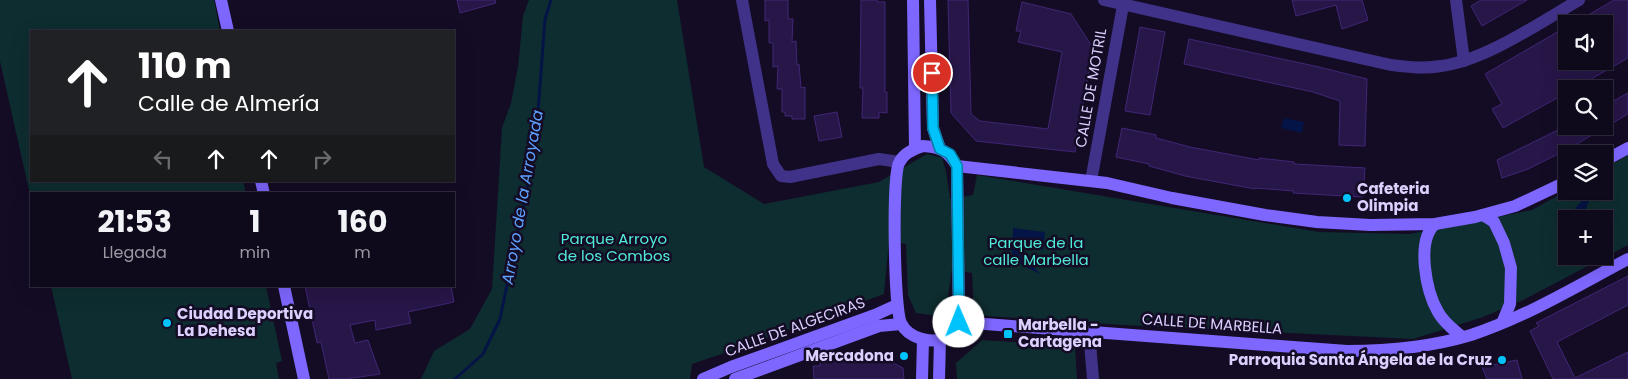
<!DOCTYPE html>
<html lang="es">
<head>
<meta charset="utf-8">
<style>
	body { margin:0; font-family:Poppins,sans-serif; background:#1d1729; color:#f1f3f6; height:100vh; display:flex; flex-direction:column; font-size:19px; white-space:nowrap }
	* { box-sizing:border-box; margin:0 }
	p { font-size:16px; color:#9b9aa3 }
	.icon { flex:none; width:28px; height:28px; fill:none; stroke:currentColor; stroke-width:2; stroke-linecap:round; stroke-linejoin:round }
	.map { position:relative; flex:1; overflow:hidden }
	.side { position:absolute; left:30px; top:192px; width:425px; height:95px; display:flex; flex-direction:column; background:#0f091c; border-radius:0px; box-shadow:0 5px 20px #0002,0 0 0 1px #2f2a3b }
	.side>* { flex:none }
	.banner { position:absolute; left:30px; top:30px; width:425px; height:152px; border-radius:0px; box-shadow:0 5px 20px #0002,0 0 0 1px #2f2a3b; background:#202124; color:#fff; overflow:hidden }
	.controls { position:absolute; left:1558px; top:15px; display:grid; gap:10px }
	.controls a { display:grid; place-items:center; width:55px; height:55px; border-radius:0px; background:#0f091c; box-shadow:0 5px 20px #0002,0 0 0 1px #2f2a3b; font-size:25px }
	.pin { position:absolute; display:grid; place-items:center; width:42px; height:42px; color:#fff; margin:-21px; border:2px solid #fff; border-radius:50%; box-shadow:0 1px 5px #0007 }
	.me { position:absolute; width:55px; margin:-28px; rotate:359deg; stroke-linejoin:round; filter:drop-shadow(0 0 4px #0008) }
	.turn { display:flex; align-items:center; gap:18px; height:105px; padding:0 25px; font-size:22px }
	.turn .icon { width:65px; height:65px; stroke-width:2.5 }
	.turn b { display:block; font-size:35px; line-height:42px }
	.lanes { display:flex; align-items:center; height:48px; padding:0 25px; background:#0003; justify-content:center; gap:25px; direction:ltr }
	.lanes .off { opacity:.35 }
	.eta { display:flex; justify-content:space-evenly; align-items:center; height:85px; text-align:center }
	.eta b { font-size:30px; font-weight:700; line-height:35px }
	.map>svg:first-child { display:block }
</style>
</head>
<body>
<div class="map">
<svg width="1628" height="379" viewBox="0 0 1628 379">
	<rect width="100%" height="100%" fill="#140c25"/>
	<g fill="#0e2d30" fill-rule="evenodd">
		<path d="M0 0H214L220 31H31V181H243L246 194H31V199L0 61Z"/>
		<path d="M529 0H677L704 167 764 204 879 182 927 154 942 158 946 171 950 199 973 195 977 175 1319 232 1410 234 1532 210 1566 191H1604V169L1628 155V245L1523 300 1483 317 1413 339 1123 325 974 315 972 273 952 269 945 317 916 313 908 295 906 244 889 241 884 294 739 348 692 364 690 379H421L434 351 470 329 492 289 502 128 511 103 518 67 523 16ZM1566 219H1604V256H1566Z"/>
		<path d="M51 286H266L282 361 276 363 279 379H72Z"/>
		<path d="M982 340 1075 346 1077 379H957L956 363Z"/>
	</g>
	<g fill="#051446">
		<path d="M1284 118 1304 122 1302 133 1281 128Z"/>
		<path d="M1590 191H1597C1588 200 1586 206 1585 219H1571L1574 210Z"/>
		<path d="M1013 228 1045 232 1043 251 1034 242H1029L1018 253 1019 255H1026C1031 260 1035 269 1040 274L1012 260Z"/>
	</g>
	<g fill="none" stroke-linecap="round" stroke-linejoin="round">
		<path stroke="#051446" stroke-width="3" d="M455 379 483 354 500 319 528 183 538 112 545 19 551 0"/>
	</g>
	<g fill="#271648" stroke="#402676">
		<path d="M457 0H495L496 3 460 13Z"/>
		<path d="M765 0H788V19H793L792 42 796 41 797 65 799 64 801 88 805 87V119H792V116H785V112H782V89H777L778 66 773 67V43H769V20L765 21Z"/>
		<path d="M861 0H877V2H885V92H887V113L879 112V118H862L863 88H860Z"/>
		<path d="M948 0H968L971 114 980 121 1048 129 1062 52 1018 42 1021 31H1016L1022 2 1071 14 1093 48 1075 152 976 141 951 113Z"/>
		<path d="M1292 0H1362L1368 20 1342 29 1336 5 1296 16Z"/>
		<path d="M1481 0H1527L1482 26 1471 6Z"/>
		<path d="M1614 0H1628V58L1574 89H1566V93L1503 128 1492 109 1502 104 1485 74 1566 27V68L1578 61H1604V24H1573Z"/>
		<path d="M1140 27 1165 32 1150 115 1125 111Z"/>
		<path d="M1189 39 1319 67 1367 79 1365 146 1339 145 1340 101 1313 92 1184 64Z"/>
		<path d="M1628 93V114L1570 148 1528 169 1502 178 1497 160 1566 126H1604V106Z"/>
		<path d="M837 112 842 137 819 141 814 116Z"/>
		<path d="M1122 128 1156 135V138L1190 147 1259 160V158L1294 162V164L1365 168 1363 197 1293 193 1294 191 1255 188V189L1185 176 1149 166V164L1116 157Z"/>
		<path d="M1628 276V305L1557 342 1575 378 1628 352V379H1553L1530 331 1539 326 1536 323Z"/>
		<path d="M305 286H451L454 302 408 312 411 323 376 330 375 320 350 325 355 343 368 340 380 374 346 379H329L321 342 317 343Z"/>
		<path d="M872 352 903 368 904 379H814L813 366H820V361L833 356H850V353Z"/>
		<path d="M1517 360 1522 379H1487L1482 367Z"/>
	</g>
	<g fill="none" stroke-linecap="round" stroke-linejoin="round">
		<g stroke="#413289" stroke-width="12">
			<path d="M742 0 773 164 781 176 790 177 879 159 899 162"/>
			<path d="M1104 0 1391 65C1408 67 1424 69 1441 66 1484 61 1541 22 1579 0"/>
			<path d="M1456 0 1464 61"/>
			<path d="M1091 181 1124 0"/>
			<path d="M1089 331 1093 379"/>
		</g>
		<g stroke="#7e67ff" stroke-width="12">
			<path d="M221 0 228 31"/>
			<path d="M913 0 915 148"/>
			<path d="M930 0 933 128 940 149"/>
			<path d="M923 146C941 147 948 151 957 166L959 322C955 327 952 333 947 336 933 346 908 338 901 323 894 308 892 177 899 163 903 154 913 149 923 146Z"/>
			<path d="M1604 161 1628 148"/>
			<path d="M957 166 1107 183 1172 198 1265 215 1317 222 1370 225 1435 224 1475 217 1515 206 1566 182"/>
			<path d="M261 181 264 194"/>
			<path d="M1483 215 1494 222 1504 243 1511 268 1510 304 1503 321"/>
			<path d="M1435 224C1416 241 1426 291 1438 312 1444 323 1453 329 1462 337"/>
			<path d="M284 286 304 379"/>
			<path d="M959 322 1347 351C1388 351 1431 347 1471 335 1526 317 1577 286 1628 259"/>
			<path d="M703 379 731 367 875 315 897 305"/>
			<path d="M735 379 879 326 901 324"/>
			<path d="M922 379 923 340"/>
			<path d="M939 379 940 340"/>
		</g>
	</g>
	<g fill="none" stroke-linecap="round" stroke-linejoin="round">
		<defs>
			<path id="route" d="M932 73 933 128 940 149 950 154 957 166 959 322"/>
		</defs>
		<use href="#route" stroke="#007fa3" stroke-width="12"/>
		<use href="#route" stroke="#00c3fb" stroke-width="9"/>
	</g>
	<g fill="#00c3fb" stroke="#140c25" stroke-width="2">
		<circle cx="1347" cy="198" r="5"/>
		<circle cx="167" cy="323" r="5"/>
		<rect x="1003" y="329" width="10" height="10" rx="2.5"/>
		<circle cx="904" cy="356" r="5"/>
		<circle cx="1502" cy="360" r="5"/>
	</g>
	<g text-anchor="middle" stroke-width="5" stroke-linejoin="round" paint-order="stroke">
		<g font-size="15" fill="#dcd0ff" stroke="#140c25">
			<text transform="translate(1091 88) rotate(-80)" y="5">CALLE DE MOTRIL</text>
			<text transform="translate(1212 324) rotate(4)" y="5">CALLE DE MARBELLA</text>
			<text transform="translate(795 327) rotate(-20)" y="5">CALLE DE ALGECIRAS</text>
		</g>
		<g font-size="15" font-weight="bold" fill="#dcd0ff" stroke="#140c25" text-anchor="start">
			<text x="1357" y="194">Cafeteria<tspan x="1357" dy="17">Olimpia</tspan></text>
			<text x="177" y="319">Ciudad Deportiva<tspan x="177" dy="17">La Dehesa</tspan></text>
			<text x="1018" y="330">Marbella -<tspan x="1018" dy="17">Cartagena</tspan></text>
			<text x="894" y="361" text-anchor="end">Mercadona</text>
			<text x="1492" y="365" text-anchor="end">Parroquia Santa Ángela de la Cruz</text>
		</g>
		<g font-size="15" fill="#50ebd8" stroke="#140c25">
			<text x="614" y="244">Parque Arroyo<tspan x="614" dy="17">de los Combos</tspan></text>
			<text x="1036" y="248">Parque de la<tspan x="1036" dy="17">calle Marbella</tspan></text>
		</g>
		<g font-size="16" font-style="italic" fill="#5ea0ff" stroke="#140c25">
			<text transform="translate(522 197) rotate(-80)" y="6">Arroyo de la Arroyada</text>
		</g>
	</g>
</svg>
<div class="controls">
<a><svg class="icon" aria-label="sound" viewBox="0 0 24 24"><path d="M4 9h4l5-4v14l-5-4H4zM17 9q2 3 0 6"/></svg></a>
<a><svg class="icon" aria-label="search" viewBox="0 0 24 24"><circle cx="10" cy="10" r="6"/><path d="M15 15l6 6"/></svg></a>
<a><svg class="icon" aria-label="layers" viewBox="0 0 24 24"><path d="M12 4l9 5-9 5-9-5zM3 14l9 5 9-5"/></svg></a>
<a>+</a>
</div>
<div class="pin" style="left:932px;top:73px;background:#d93025"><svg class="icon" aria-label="arrive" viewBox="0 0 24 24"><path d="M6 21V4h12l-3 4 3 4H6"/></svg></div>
<svg class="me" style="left:959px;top:322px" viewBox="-20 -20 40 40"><circle r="19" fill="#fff"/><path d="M0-13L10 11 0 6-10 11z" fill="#00c3fb"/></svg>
<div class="banner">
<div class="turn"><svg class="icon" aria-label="ahead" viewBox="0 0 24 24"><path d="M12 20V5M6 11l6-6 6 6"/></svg><div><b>110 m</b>Calle de Almería</div></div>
<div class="lanes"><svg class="icon off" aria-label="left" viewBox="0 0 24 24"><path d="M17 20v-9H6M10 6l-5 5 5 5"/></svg><svg class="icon" aria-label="ahead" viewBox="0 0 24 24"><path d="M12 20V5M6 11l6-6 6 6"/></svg><svg class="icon" aria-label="ahead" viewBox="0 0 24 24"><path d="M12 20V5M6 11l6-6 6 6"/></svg><svg class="icon off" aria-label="right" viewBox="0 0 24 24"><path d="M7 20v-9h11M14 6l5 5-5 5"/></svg></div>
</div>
<section class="side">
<div class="eta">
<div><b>21:53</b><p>Llegada</p></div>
<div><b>1</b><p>min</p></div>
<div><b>160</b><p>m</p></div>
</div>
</section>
</div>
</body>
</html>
